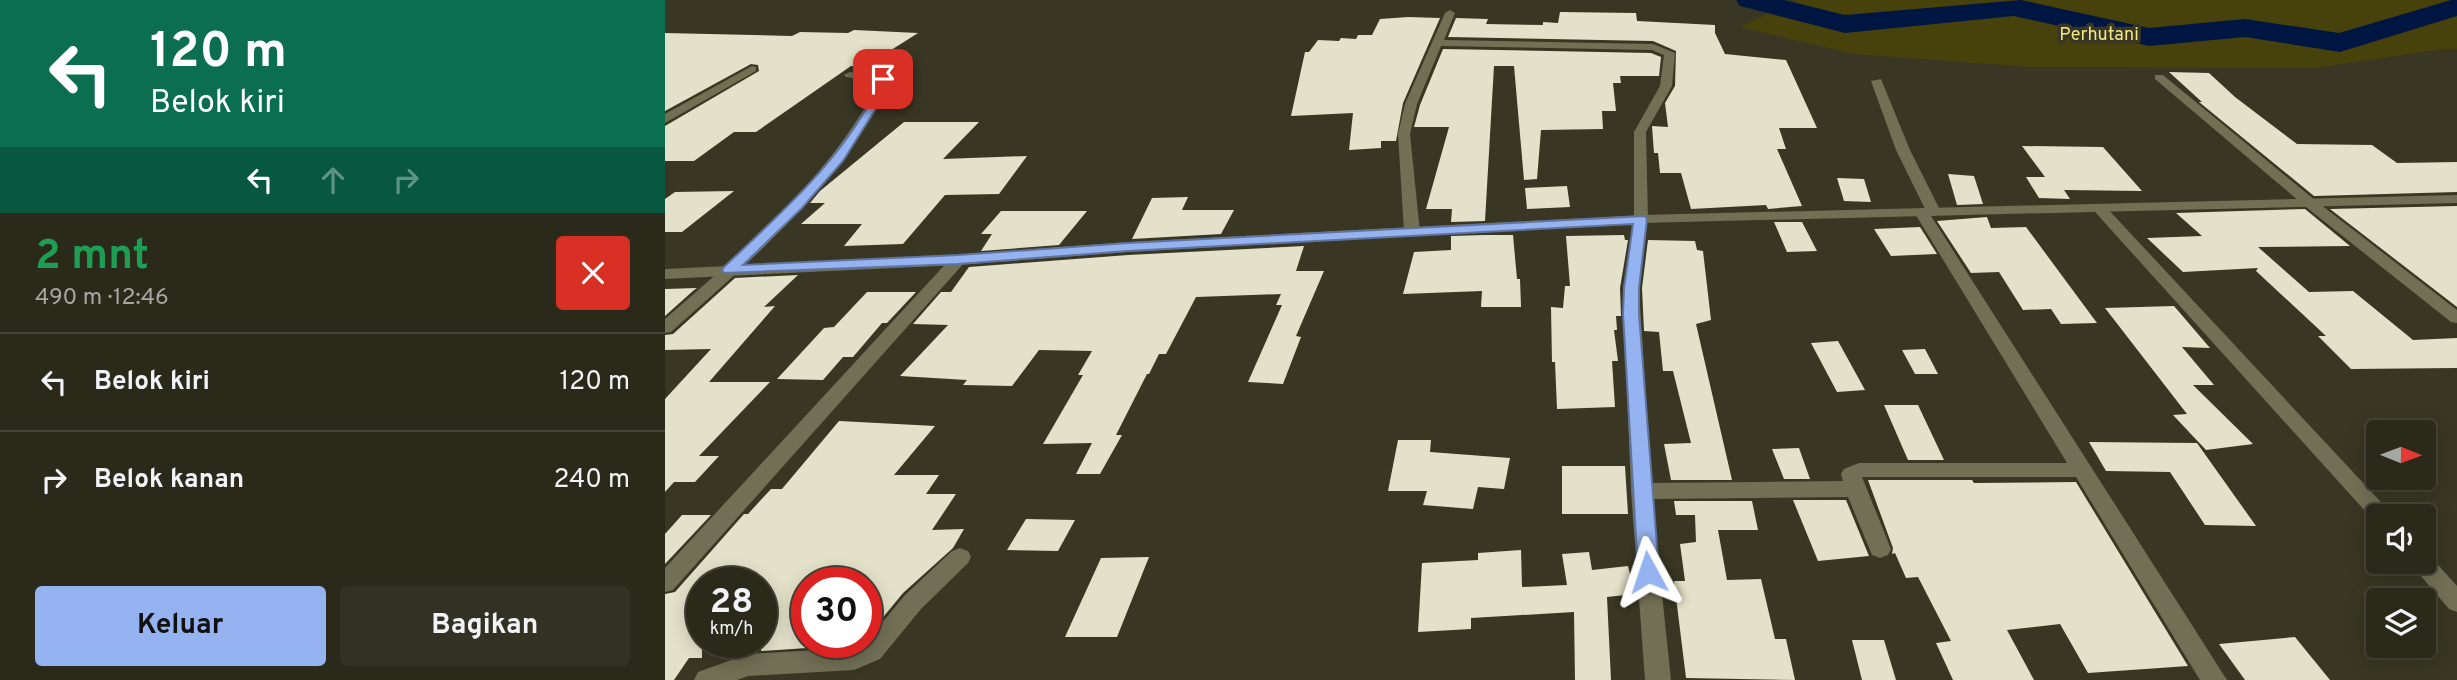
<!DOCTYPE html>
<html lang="id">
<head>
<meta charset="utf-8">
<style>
	body { margin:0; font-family:Overpass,sans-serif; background:#333123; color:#f1f3f6; height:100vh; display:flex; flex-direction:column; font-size:26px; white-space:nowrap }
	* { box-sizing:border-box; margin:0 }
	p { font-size:23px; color:#a6a6a2 }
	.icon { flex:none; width:38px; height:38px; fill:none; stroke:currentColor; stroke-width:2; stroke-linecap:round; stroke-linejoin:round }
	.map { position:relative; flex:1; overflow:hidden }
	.drawer { display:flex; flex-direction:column; background:#2b291a; width:665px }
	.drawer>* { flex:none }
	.hud { background:#0b6e4f; color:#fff; overflow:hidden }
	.needle { width:46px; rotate:91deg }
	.controls { position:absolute; left:1701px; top:420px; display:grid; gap:14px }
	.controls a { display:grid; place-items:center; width:70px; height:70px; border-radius:7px; background:#2b291a; box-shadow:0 4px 18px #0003,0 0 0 2px #474539; font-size:35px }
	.speed { position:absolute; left:21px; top:567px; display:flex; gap:14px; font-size:35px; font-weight:700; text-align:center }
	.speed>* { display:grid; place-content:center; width:91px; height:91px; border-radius:50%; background:#2b291a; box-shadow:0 4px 18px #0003,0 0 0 2px #474539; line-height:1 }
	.speed small { font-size:18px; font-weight:400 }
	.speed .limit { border:10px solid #d22; background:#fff; color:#111 }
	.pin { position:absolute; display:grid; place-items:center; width:60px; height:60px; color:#fff; margin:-30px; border-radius:14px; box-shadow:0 4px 10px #0006 }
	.me { position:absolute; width:77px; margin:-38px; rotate:355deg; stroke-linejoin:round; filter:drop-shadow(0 0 5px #0008) }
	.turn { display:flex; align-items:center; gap:24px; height:147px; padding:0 35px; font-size:32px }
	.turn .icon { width:91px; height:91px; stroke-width:2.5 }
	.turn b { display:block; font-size:49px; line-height:60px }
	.lanes { display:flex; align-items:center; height:66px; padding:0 35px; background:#0003; justify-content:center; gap:35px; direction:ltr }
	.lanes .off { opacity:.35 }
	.round { display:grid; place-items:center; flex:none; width:74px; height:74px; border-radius:7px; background:#333123 }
	.summary { display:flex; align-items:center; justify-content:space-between; height:119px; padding:0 35px }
	h1 { font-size:42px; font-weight:700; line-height:52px; color:#1e9e55 }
	.cta { display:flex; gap:14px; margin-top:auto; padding:14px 35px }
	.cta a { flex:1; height:80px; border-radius:7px; background:#95b2f1; color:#111; font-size:28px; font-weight:700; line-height:80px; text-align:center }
	.cta a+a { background:#333123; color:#f1f3f6 }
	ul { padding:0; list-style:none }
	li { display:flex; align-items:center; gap:21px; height:98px; padding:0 35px; border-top:2px solid #474539 }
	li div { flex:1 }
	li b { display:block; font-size:26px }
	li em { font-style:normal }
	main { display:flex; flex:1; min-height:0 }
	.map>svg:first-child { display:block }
</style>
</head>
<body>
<main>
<section class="drawer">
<div class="hud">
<div class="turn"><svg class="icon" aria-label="left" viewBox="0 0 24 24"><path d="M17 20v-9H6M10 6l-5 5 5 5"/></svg><div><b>120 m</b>Belok kiri</div></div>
<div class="lanes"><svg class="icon" aria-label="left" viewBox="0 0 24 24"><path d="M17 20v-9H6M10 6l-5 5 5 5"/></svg><svg class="icon off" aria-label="ahead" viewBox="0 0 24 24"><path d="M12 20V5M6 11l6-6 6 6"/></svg><svg class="icon off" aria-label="right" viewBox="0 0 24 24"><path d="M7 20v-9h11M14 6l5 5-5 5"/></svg></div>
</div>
<div class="summary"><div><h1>2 mnt</h1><p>490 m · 12:46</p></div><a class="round" style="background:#d93025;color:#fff"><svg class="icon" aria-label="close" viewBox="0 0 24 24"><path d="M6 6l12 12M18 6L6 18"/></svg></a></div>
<ul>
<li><svg class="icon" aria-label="left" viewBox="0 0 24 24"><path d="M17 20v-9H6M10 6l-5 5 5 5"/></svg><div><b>Belok kiri</b></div><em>120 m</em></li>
<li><svg class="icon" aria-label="right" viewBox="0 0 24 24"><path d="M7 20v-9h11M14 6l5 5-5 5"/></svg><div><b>Belok kanan</b></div><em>240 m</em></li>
</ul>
<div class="cta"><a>Keluar</a><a>Bagikan</a></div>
</section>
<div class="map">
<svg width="1792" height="680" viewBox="0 0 1792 680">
	<rect width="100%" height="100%" fill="#393723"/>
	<path fill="#47420b" d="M1132 0H1792V49H1778L1650 68 1365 67 1189 54 1075 27Z"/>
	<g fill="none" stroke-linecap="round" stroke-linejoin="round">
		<path fill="#001642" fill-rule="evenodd" d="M1071 0H1119L1180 15 1356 0 1484 28 1580 19 1674 33 1786 0H1792V16L1675 52 1580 37 1484 46 1349 16 1180 33 1075 6Z"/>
	</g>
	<g fill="#e3e1c9">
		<path d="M895 12 971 13 972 21 1050 25V33L1060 54 1121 60 1152 128H1114L1121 149H1112L1137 206 1103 209 1101 205 1026 209 1016 173H995L993 153H989L987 126 1003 127 1000 103 1010 86 1011 51 988 41 783 37 791 18 823 19 821 24 878 25V22L893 23Z"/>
		<path d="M743 17 775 18 738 103 731 141H716V148L684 150 688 113 626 116 640 52H644L653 40 674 41 676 38 691 39 693 35H707L715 19Z"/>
		<path d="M189 30 253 33 201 66H186L91 132H69L29 161H0V126L94 71 93 65 86 64 0 111V33L127 36 135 32 183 33Z"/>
		<path d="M778 49 986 53 996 57 994 76H955L956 83H948L951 111H937L938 129 876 130 872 179 859 180 849 66H829L820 221 786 222 787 209H761L784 127H749L755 105Z"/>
		<path d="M1504 72 1544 73 1570 97 1632 144 1707 145 1732 163 1792 162V192L1649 196 1534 102H1537Z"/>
		<path d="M239 122H314L278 159 362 156 334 194 280 195 238 244 179 246 197 224H136L160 203H145L155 191Z"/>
		<path d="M1357 146 1438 147 1477 191 1399 190 1405 199 1374 198 1361 177H1380Z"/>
		<path d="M1283 174 1309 176 1318 204 1292 205Z"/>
		<path d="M1172 178 1199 179 1206 202 1179 201Z"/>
		<path d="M902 186 905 207 862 209 860 188Z"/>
		<path d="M69 191 17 232H0V199L10 192Z"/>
		<path d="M523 197 517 210H569L556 234 467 239 487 198Z"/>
		<path d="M1792 206V307L1665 209Z"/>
		<path d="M1640 209 1685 246 1593 247 1644 292 1688 291 1748 340 1792 338V368L1686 369 1653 336H1661L1591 271 1593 268 1518 272 1482 238 1537 236 1511 213Z"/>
		<path d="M336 211H422L394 245 316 251 327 234H316Z"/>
		<path d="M1322 217 1326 228 1361 227 1432 323 1396 324 1386 309 1358 310 1334 272 1306 273 1272 221Z"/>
		<path d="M1109 222H1137L1152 251 1122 252Z"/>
		<path d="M1255 227 1272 254 1226 256 1209 229Z"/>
		<path d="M819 235H848L852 279H855L856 307H816L817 291 738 294 749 252 786 250V236Z"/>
		<path d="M959 235 960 240H963L955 288 956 316H951L952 330H949L953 361H947L950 407 892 409 890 362H887L886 307 898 308 900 286H905L901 236Z"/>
		<path d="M983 240 1030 241 1032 250 1038 251 1046 320 1031 324 1067 480H1006L999 444 1026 443 1008 371H998L994 332 979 331 977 288Z"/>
		<path d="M639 246 631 271H659L631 336 636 337 618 384 583 382 617 305H611L616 294 531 297 501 354H494L484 374H482L451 435H457L435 474H411L427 443 378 444 418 375H413L427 351 374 350 347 386 298 385 302 380 235 376 283 325 248 324 276 292H286L304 267 463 255Z"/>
		<path d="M133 275 99 307 110 306 44 382H105L34 456H54L30 482H9L0 492V399L46 349 0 350V335L8 334 70 278Z"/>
		<path d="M32 288 29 290 0 316V289Z"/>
		<path d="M202 292H251L222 323H217L188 357H178L158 380 112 379 159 328 169 327Z"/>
		<path d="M1509 306 1545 348 1517 347 1549 385H1528L1588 444 1541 450 1508 415 1522 414 1440 308Z"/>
		<path d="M1173 341 1200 390 1172 392 1146 343Z"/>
		<path d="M1260 349 1273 374H1250L1237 350Z"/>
		<path d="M1219 405H1253L1279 460H1243Z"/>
		<path d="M174 421 270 426 229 475H274L261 494H291L267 530 299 529 288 548 238 593 201 638V583H142V648L96 651V583H37V658H24L9 680H0V594L10 592 79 514H83L106 489H117Z"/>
		<path d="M733 440H766L765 452 845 458 839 489 813 487 808 509 758 505 762 491H723Z"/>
		<path d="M1424 442 1532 443 1591 526 1540 525 1505 472 1441 471Z"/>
		<path d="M1134 448 1145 479H1119L1107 449Z"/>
		<path d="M897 466H960L963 514H897Z"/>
		<path d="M1203 480H1307L1309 483 1411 482 1523 666 1423 673 1395 624 1342 630 1369 680H1288L1271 643 1286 641 1253 577 1241 578 1230 553 1227 554 1228 548Z"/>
		<path d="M1128 500H1181L1204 556 1153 561Z"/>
		<path d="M1009 501H1087L1093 530H1053L1062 580 1096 579 1110 639H1121L1130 680 1021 678 1009 581H1020L1015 544 1031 542 1030 515H1011Z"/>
		<path d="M17 515H46L0 564V534Z"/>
		<path d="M361 519 410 520 393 551 342 550Z"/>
		<path d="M856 550 857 587 902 585 897 554 924 552 927 570 963 566 970 594 942 597 946 680H910L909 612 806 618V629L753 632 757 563 813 560V553Z"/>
		<path d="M484 557 452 637H400L436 558Z"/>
		<path d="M1630 637 1665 680H1580L1554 644Z"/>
		<path d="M1187 640H1219L1231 680H1197Z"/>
	</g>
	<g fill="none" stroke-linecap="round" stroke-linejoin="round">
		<g fill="#716f54" fill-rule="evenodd">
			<path d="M785 10 790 13 779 40 988 44 1010 53 1007 86 981 132 983 219 974 288 986 483 1178 481 1176 474 1179 469 1194 463H1402L1249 212 1251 209H1260L1231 150 1206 81 1216 79 1245 150 1276 212 1274 215 1266 216 1562 680H1535L1411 477H1197L1226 549 1223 555 1215 558 1207 555 1183 497 987 499 1006 680H980L966 491 958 288 969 219V132L995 86 999 55 987 50 776 46 752 104 745 134 755 232 747 237 739 232 733 134 740 104 780 13Z"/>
			<path d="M87 66 91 67V71L0 123V114Z"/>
			<path d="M185 72 222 77 226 83C172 187 92 255 6 332L0 333V319C84 246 160 183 214 83L181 77 179 75Z"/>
			<path d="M1490 75H1498L1651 201 1792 310V323L1786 322 1641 207 1490 79Z"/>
			<path d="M1435 205 1440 206 1729 516H1713V523L1710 522 1430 212 1428 209 1430 206Z"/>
			<path d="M293 255 301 260 299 263 8 590 0 592V568L287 257Z"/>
			<path d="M295 548 303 551 306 557 303 563 256 609 215 659 189 670 83 676 72 680H29L33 672 83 654 187 648 201 642 240 595 287 551Z"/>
			<path d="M1759 554 1765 556 1792 586V612L1784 609 1749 568 1746 562H1759Z"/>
		</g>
		<path fill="#716f54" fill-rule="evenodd" d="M1792 195V203L976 223 463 252 293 265 0 279V269L293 255 463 242 976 215Z"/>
	</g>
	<path fill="#95b2f1" stroke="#61749d" stroke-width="2" d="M218 76 226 83 220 94 178 161 137 208 78 265 293 255 463 243 980 216 982 219 974 288V314L994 572 991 578 983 580 976 578 973 572 958 314 959 288 968 224 463 251 293 264 59 273 57 270 59 267C118 211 180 157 215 83L213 79Z"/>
	<g text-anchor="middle" stroke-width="7" stroke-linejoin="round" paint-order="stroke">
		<g font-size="18" fill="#f0e785" stroke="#393723">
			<text x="1434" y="40">Perhutani</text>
		</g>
	</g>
</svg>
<div class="controls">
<a><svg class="needle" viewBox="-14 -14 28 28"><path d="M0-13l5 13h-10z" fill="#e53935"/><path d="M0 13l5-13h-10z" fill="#a6a6a2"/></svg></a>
<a><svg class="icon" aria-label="sound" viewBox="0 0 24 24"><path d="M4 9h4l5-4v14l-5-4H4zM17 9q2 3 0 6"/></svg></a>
<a><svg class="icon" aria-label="layers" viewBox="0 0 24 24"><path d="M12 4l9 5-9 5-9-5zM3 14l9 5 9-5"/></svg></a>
</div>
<div class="speed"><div>28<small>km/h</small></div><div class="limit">30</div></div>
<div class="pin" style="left:218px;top:79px;background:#d93025"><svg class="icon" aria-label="arrive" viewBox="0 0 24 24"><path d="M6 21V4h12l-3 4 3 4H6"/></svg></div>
<svg class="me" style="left:983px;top:572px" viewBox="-20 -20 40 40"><path d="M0-17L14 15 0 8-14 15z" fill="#95b2f1" stroke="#fff" stroke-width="4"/></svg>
</div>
</main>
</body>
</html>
